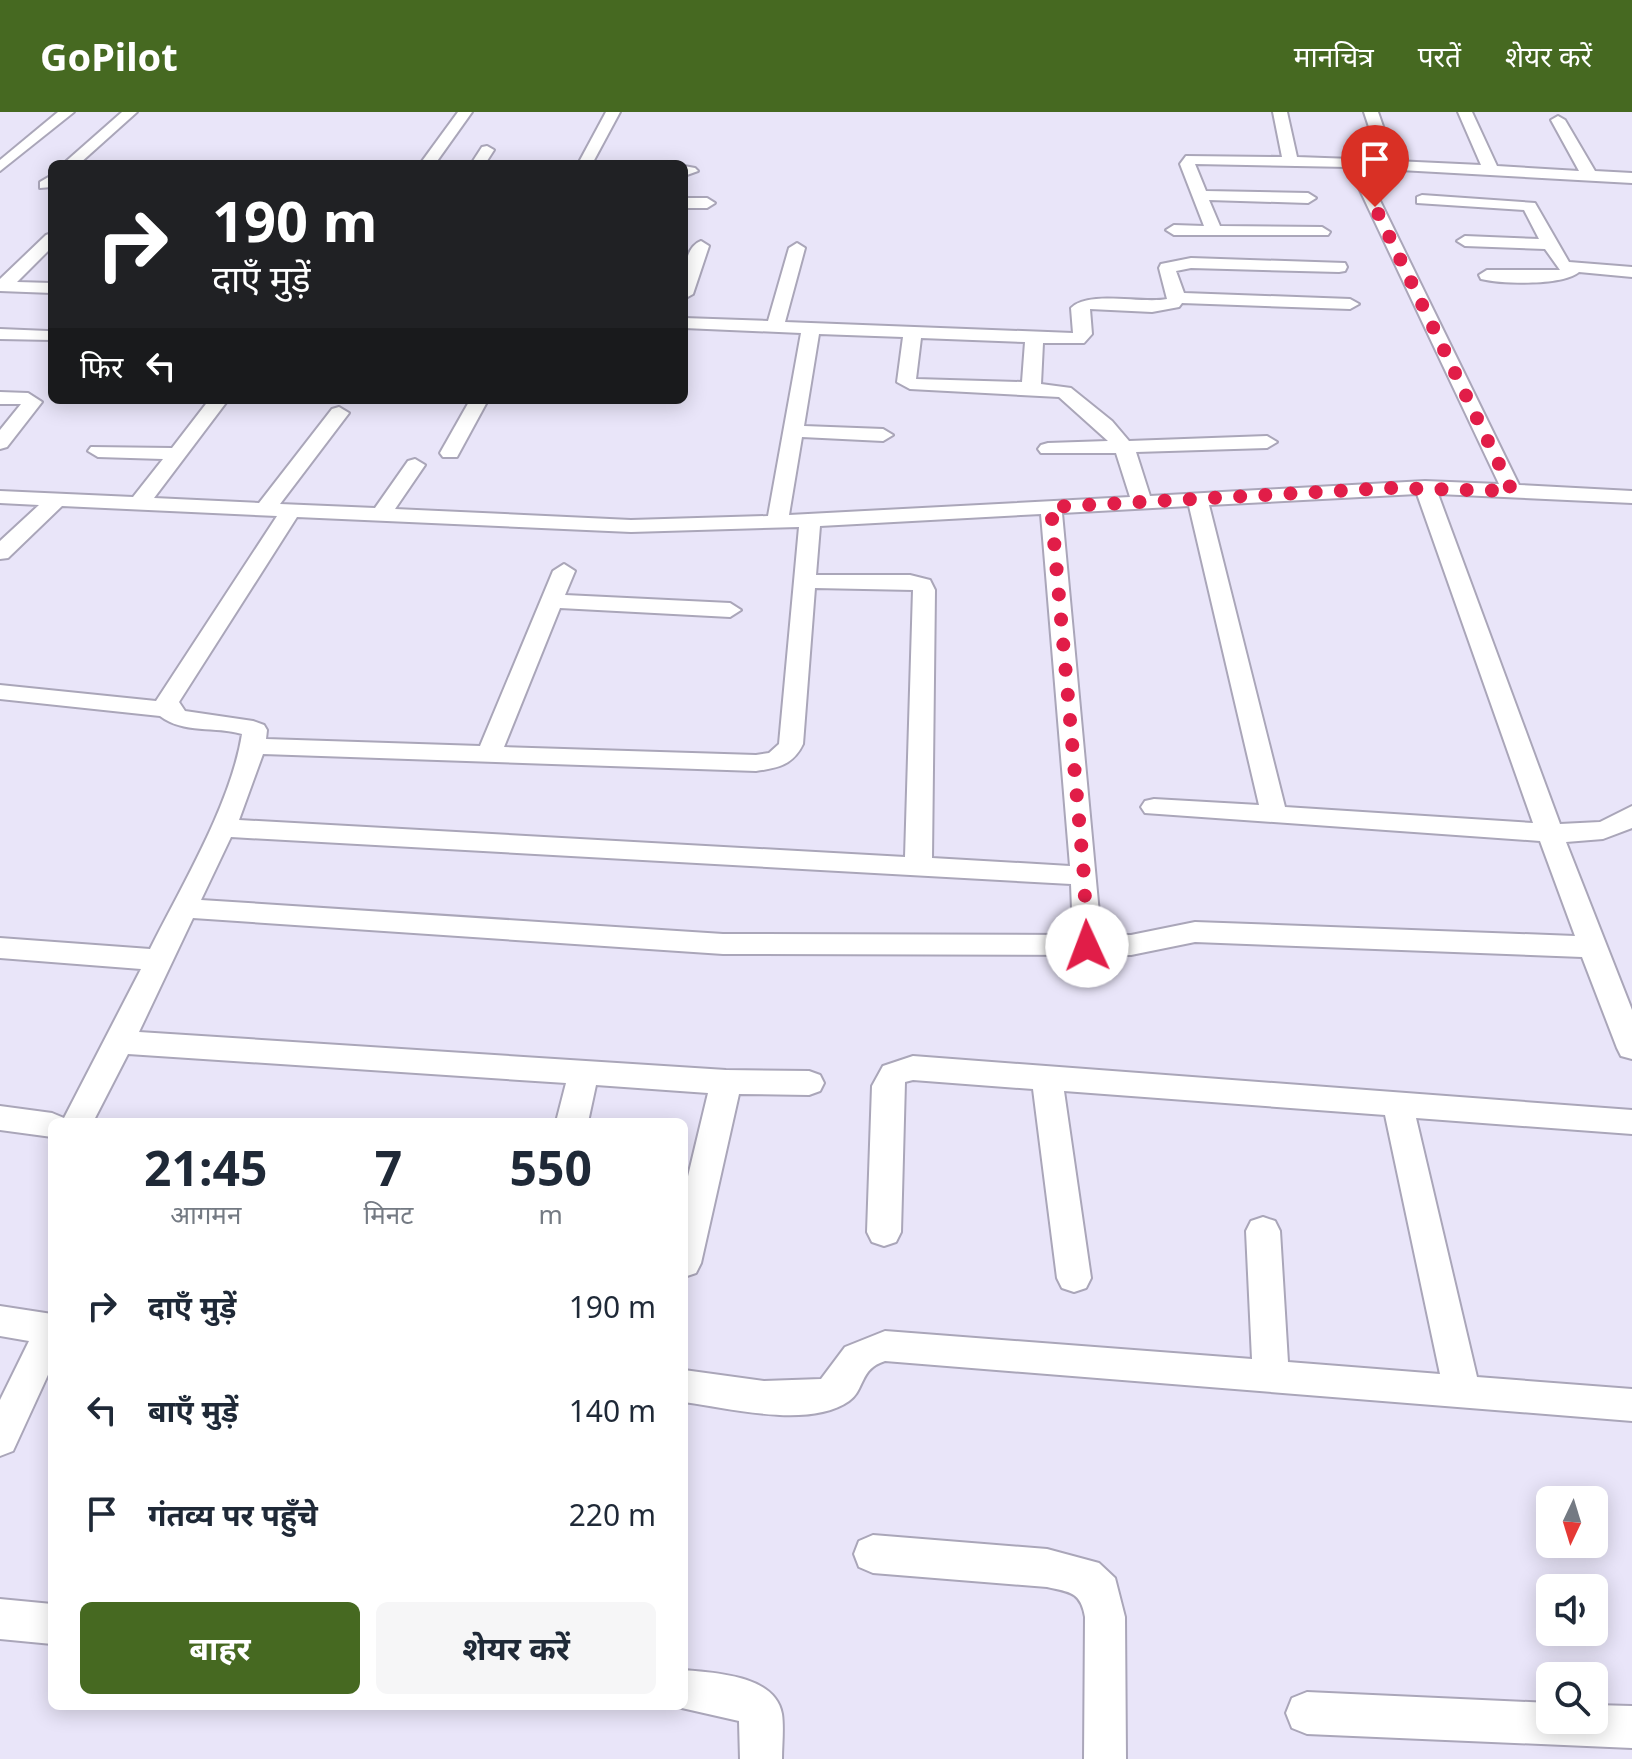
<!DOCTYPE html>
<html lang="hi">
<head>
<meta charset="utf-8">
<style>
	body { margin:0; font-family:"Noto Sans","Noto Sans Devanagari",sans-serif; background:#f6f6f7; color:#1f2937; height:100vh; display:flex; flex-direction:column; font-size:30px; white-space:nowrap }
	* { box-sizing:border-box; margin:0 }
	p { font-size:26px; color:#747a83 }
	.icon { flex:none; width:44px; height:44px; fill:none; stroke:currentColor; stroke-width:2; stroke-linecap:round; stroke-linejoin:round }
	.map { position:relative; flex:1; overflow:hidden }
	.drawer { position:absolute; left:48px; top:1006px; width:640px; height:592px; display:flex; flex-direction:column; background:#fff; border-radius:12px; box-shadow:0 4px 20px #0003 }
	.drawer>* { flex:none }
	.guide { position:absolute; left:48px; top:48px; width:640px; height:244px; border-radius:12px; box-shadow:0 4px 20px #0003; background:#202124; color:#fff; overflow:hidden }
	.needle { width:52px; rotate:184deg }
	.fabs { position:absolute; left:1536px; top:1374px; display:grid; gap:16px }
	.fabs a { display:grid; place-items:center; width:72px; height:72px; border-radius:12px; background:#fff; box-shadow:0 4px 20px #0003; font-size:40px }
	.pin { position:absolute; display:grid; place-items:center; width:68px; height:68px; color:#fff; margin:-82px -34px; border-radius:50% 50% 50% 0; rotate:-45deg; box-shadow:0 0 8px #0007 }
	.pin .icon { rotate:45deg }
	.me { position:absolute; width:88px; margin:-44px; rotate:358deg; stroke-linejoin:round; filter:drop-shadow(0 0 6px #0008) }
	.turn { display:flex; align-items:center; gap:28px; height:168px; padding:0 32px; font-size:36px }
	.turn .icon { width:104px; height:104px; stroke-width:2.5 }
	.turn b { display:block; font-size:56px; line-height:68px }
	.then { display:flex; align-items:center; height:76px; padding:0 32px; background:#0003; gap:16px; font-size:30px }
	.eta { display:flex; justify-content:space-evenly; align-items:center; height:136px; text-align:center }
	.eta b { font-size:48px; font-weight:700; line-height:56px }
	.button { display:flex; gap:16px; margin-top:auto; padding:16px 32px }
	.button a { flex:1; height:92px; border-radius:12px; background:#466921; color:#fff; font-size:32px; font-weight:700; line-height:92px; text-align:center }
	.button a+a { background:#f6f6f7; color:#1f2937 }
	ul { padding:0; list-style:none }
	li { display:flex; align-items:center; gap:24px; height:104px; padding:0 32px }
	li div { flex:1 }
	li b { display:block; font-size:30px }
	li em { font-style:normal }
	header { display:flex; align-items:center; gap:48px; box-sizing:border-box; height:112px; padding:0 40px; background:#466921; color:#fff }
	header strong { font-size:38px }
	nav { display:flex; gap:44px; margin-inline-start:auto; font-size:28px }
	.map>svg:first-child { display:block }
</style>
</head>
<body>
<header>
<strong>GoPilot</strong>
<nav><a>मानचित्र</a><a>परतें</a><a>शेयर करें</a></nav>
</header>
<div class="map">
<svg width="1632" height="1647" viewBox="0 0 1632 1647">
	<rect width="100%" height="100%" fill="#e9e5f9"/>
	<g fill="none" stroke-linecap="round" stroke-linejoin="round">
		<defs>
			<g id="minor">
				<path d="M58 0H74L0 59V48Z"/>
				<path d="M122 0H137L79 52H63Z"/>
				<path d="M458 0H472L435 52H420Z"/>
				<path d="M606 0H620L592 52H578Z"/>
				<path d="M1273 0H1287L1297 45 1380 48 1364 0H1378L1395 49 1481 53 1458 0H1472L1497 54 1579 59 1551 8 1558 4 1565 8 1595 59 1632 61V71L1364 56 1519 373 1632 379V391L1438 382 1560 712 1600 710 1632 694V716L1603 727 1566 730 1632 898V947L1621 944 1617 936 1582 845 1195 830 1131 843 723 842 193 806 139 920 726 958 809 959 820 963 824 971 820 979 809 983 739 982 701 1151 696 1161 684 1165V1081L708 981 596 973 588 1010H556L566 971 128 942 93 1010H52V1025L0 1018V994L52 1001 64 1006 141 857 0 846V826L150 837C182 773 231 692 242 622 216 614 183 622 160 604L0 587V573L156 589 277 404 62 394 8 446 0 447V429L39 393 0 391V379L133 385 163 347 98 345 88 339 91 335 172 336 209 288H228L154 386 259 391 332 297 339 295 349 301 280 392 375 396 408 349 415 347 425 353 395 397 631 408 768 404 801 221 684 216V206L768 209 789 136 797 131 805 136 785 210 1073 221 1071 196C1088 178 1142 192 1167 187L1159 156 1161 152 1191 146 1345 151 1347 155 1345 159 1339 160 1191 156 1176 159 1184 181 1350 187 1359 192 1350 197 1182 191 1179 195 1152 200 1090 197 1092 222 1084 231H1043L1041 272 1071 276 1112 309 1129 329 1267 324 1277 330 1267 336 1136 340 1150 384 1425 369 1499 372 1349 55 1195 52 1206 79 1308 81 1316 86 1308 91 1209 88 1220 114 1322 115 1330 120 1328 123H1174L1166 118 1174 113 1204 114 1180 52 1186 44 1282 45ZM819 222 903 225 897 270 910 277 1059 285 1108 329 1048 331 1041 333 1038 337 1041 341H1116L1130 385 789 403 802 325 883 329 893 323 883 317 804 314ZM921 226 1025 230 1022 270 916 267ZM1417 382 1533 711 1285 695 1209 393ZM1189 394 1259 693 1154 687 1145 689 1141 695 1145 701 1540 729 1575 824 1195 810 1131 823H1101L1062 401ZM1041 402 1070 754 932 746 935 478 930 468 910 463H816L820 414ZM297 405 631 420 799 415 779 632 769 641 756 643 504 635 560 496 730 505 741 498 730 491 565 483 575 459 564 452 553 459 480 634 266 627 267 618 264 613 253 609 185 599 179 590ZM815 476 913 478 905 745 239 708 263 642 756 659C778 656 793 653 803 632ZM231 725 1071 772 1073 823 723 822 201 788Z"/>
				<path d="M487 34 494 38 485 52H471L482 35Z"/>
				<path d="M684 54 695 56 698 59 684 64Z"/>
				<path d="M52 63V75L40 76V70Z"/>
				<path d="M1422 83 1535 91 1569 150 1632 155V165L1579 160C1562 174 1503 172 1481 167L1479 163 1487 158H1560L1545 137 1465 134 1457 129 1465 124 1539 127 1524 98 1417 91V85Z"/>
				<path d="M684 86H707L715 91 707 96H684Z"/>
				<path d="M52 121V135L17 170 52 171V181L0 179V167L46 123Z"/>
				<path d="M701 129 709 134 693 182 684 187C684 170 682 136 701 129Z"/>
				<path d="M0 217 48 219 52 220V228L0 227Z"/>
				<path d="M0 280 28 281 42 290 7 335 0 337V318L21 292H0Z"/>
				<path d="M470 288H488L457 345H443L440 341Z"/>
				<path d="M913 944 1632 998V1022L1416 1006 1477 1265 1632 1277V1309L885 1249C859 1257 865 1278 849 1289 809 1317 729 1296 684 1290V1258L764 1269 821 1267 845 1235 885 1219 1252 1247 1246 1119 1251 1109 1263 1105 1275 1109 1280 1119 1288 1250 1440 1262 1385 1003 1064 979 1091 1166 1086 1176 1074 1180 1062 1176 1057 1166 1033 977 913 968 905 970 901 1120 896 1130 884 1134 872 1130 867 1120 872 974 883 954Z"/>
				<path d="M0 1194 52 1202V1254L13 1339 0 1344V1288L29 1229 0 1224Z"/>
				<path d="M873 1423 1047 1437 1099 1451 1115 1466 1125 1505 1126 1647H1084L1085 1505C1081 1480 1070 1480 1047 1475L873 1461 859 1455 854 1442 859 1429Z"/>
				<path d="M0 1487 52 1492V1532L0 1527Z"/>
				<path d="M684 1558C715 1561 775 1563 782 1602 784 1616 782 1633 782 1647H740L739 1609 673 1594H684Z"/>
				<path d="M1307 1580 1550 1591V1608H1594V1593L1632 1594V1636L1307 1622 1292 1616 1286 1601 1292 1586Z"/>
			</g>
		</defs>
		<use href="#minor" stroke="#aaa6b9" stroke-width="4"/>
		<use href="#minor" fill="#fff" fill-rule="evenodd"/>
	</g>
	<g fill="none" stroke-linecap="round" stroke-linejoin="round">
		<path stroke="#e11d48" stroke-width="14" stroke-dasharray="0 25.2" d="M1087 834 1084 764 1051 395 1390 376 1512 379 1375 95"/>
	</g>
</svg>
<div class="fabs">
<a><svg class="needle" viewBox="-14 -14 28 28"><path d="M0-13l5 13h-10z" fill="#e53935"/><path d="M0 13l5-13h-10z" fill="#747a83"/></svg></a>
<a><svg class="icon" aria-label="sound" viewBox="0 0 24 24"><path d="M4 9h4l5-4v14l-5-4H4zM17 9q2 3 0 6"/></svg></a>
<a><svg class="icon" aria-label="search" viewBox="0 0 24 24"><circle cx="10" cy="10" r="6"/><path d="M15 15l6 6"/></svg></a>
</div>
<div class="pin" style="left:1375px;top:95px;background:#d93025"><svg class="icon" aria-label="arrive" viewBox="0 0 24 24"><path d="M6 21V4h12l-3 4 3 4H6"/></svg></div>
<svg class="me" style="left:1087px;top:834px" viewBox="-20 -20 40 40"><circle r="19" fill="#fff"/><path d="M0-13L10 11 0 6-10 11z" fill="#e11d48"/></svg>
<div class="guide">
<div class="turn"><svg class="icon" aria-label="right" viewBox="0 0 24 24"><path d="M7 20v-9h11M14 6l5 5-5 5"/></svg><div><b>190 m</b>दाएँ मुड़ें</div></div>
<div class="then">फिर<svg class="icon" aria-label="left" viewBox="0 0 24 24"><path d="M17 20v-9H6M10 6l-5 5 5 5"/></svg></div>
</div>
<section class="drawer">
<div class="eta">
<div><b>21:45</b><p>आगमन</p></div>
<div><b>7</b><p>मिनट</p></div>
<div><b>550</b><p>m</p></div>
</div>
<ul>
<li><svg class="icon" aria-label="right" viewBox="0 0 24 24"><path d="M7 20v-9h11M14 6l5 5-5 5"/></svg><div><b>दाएँ मुड़ें</b></div><em>190 m</em></li>
<li><svg class="icon" aria-label="left" viewBox="0 0 24 24"><path d="M17 20v-9H6M10 6l-5 5 5 5"/></svg><div><b>बाएँ मुड़ें</b></div><em>140 m</em></li>
<li><svg class="icon" aria-label="arrive" viewBox="0 0 24 24"><path d="M6 21V4h12l-3 4 3 4H6"/></svg><div><b>गंतव्य पर पहुँचे</b></div><em>220 m</em></li>
</ul>
<div class="button"><a>बाहर</a><a>शेयर करें</a></div>
</section>
</div>
</body>
</html>
